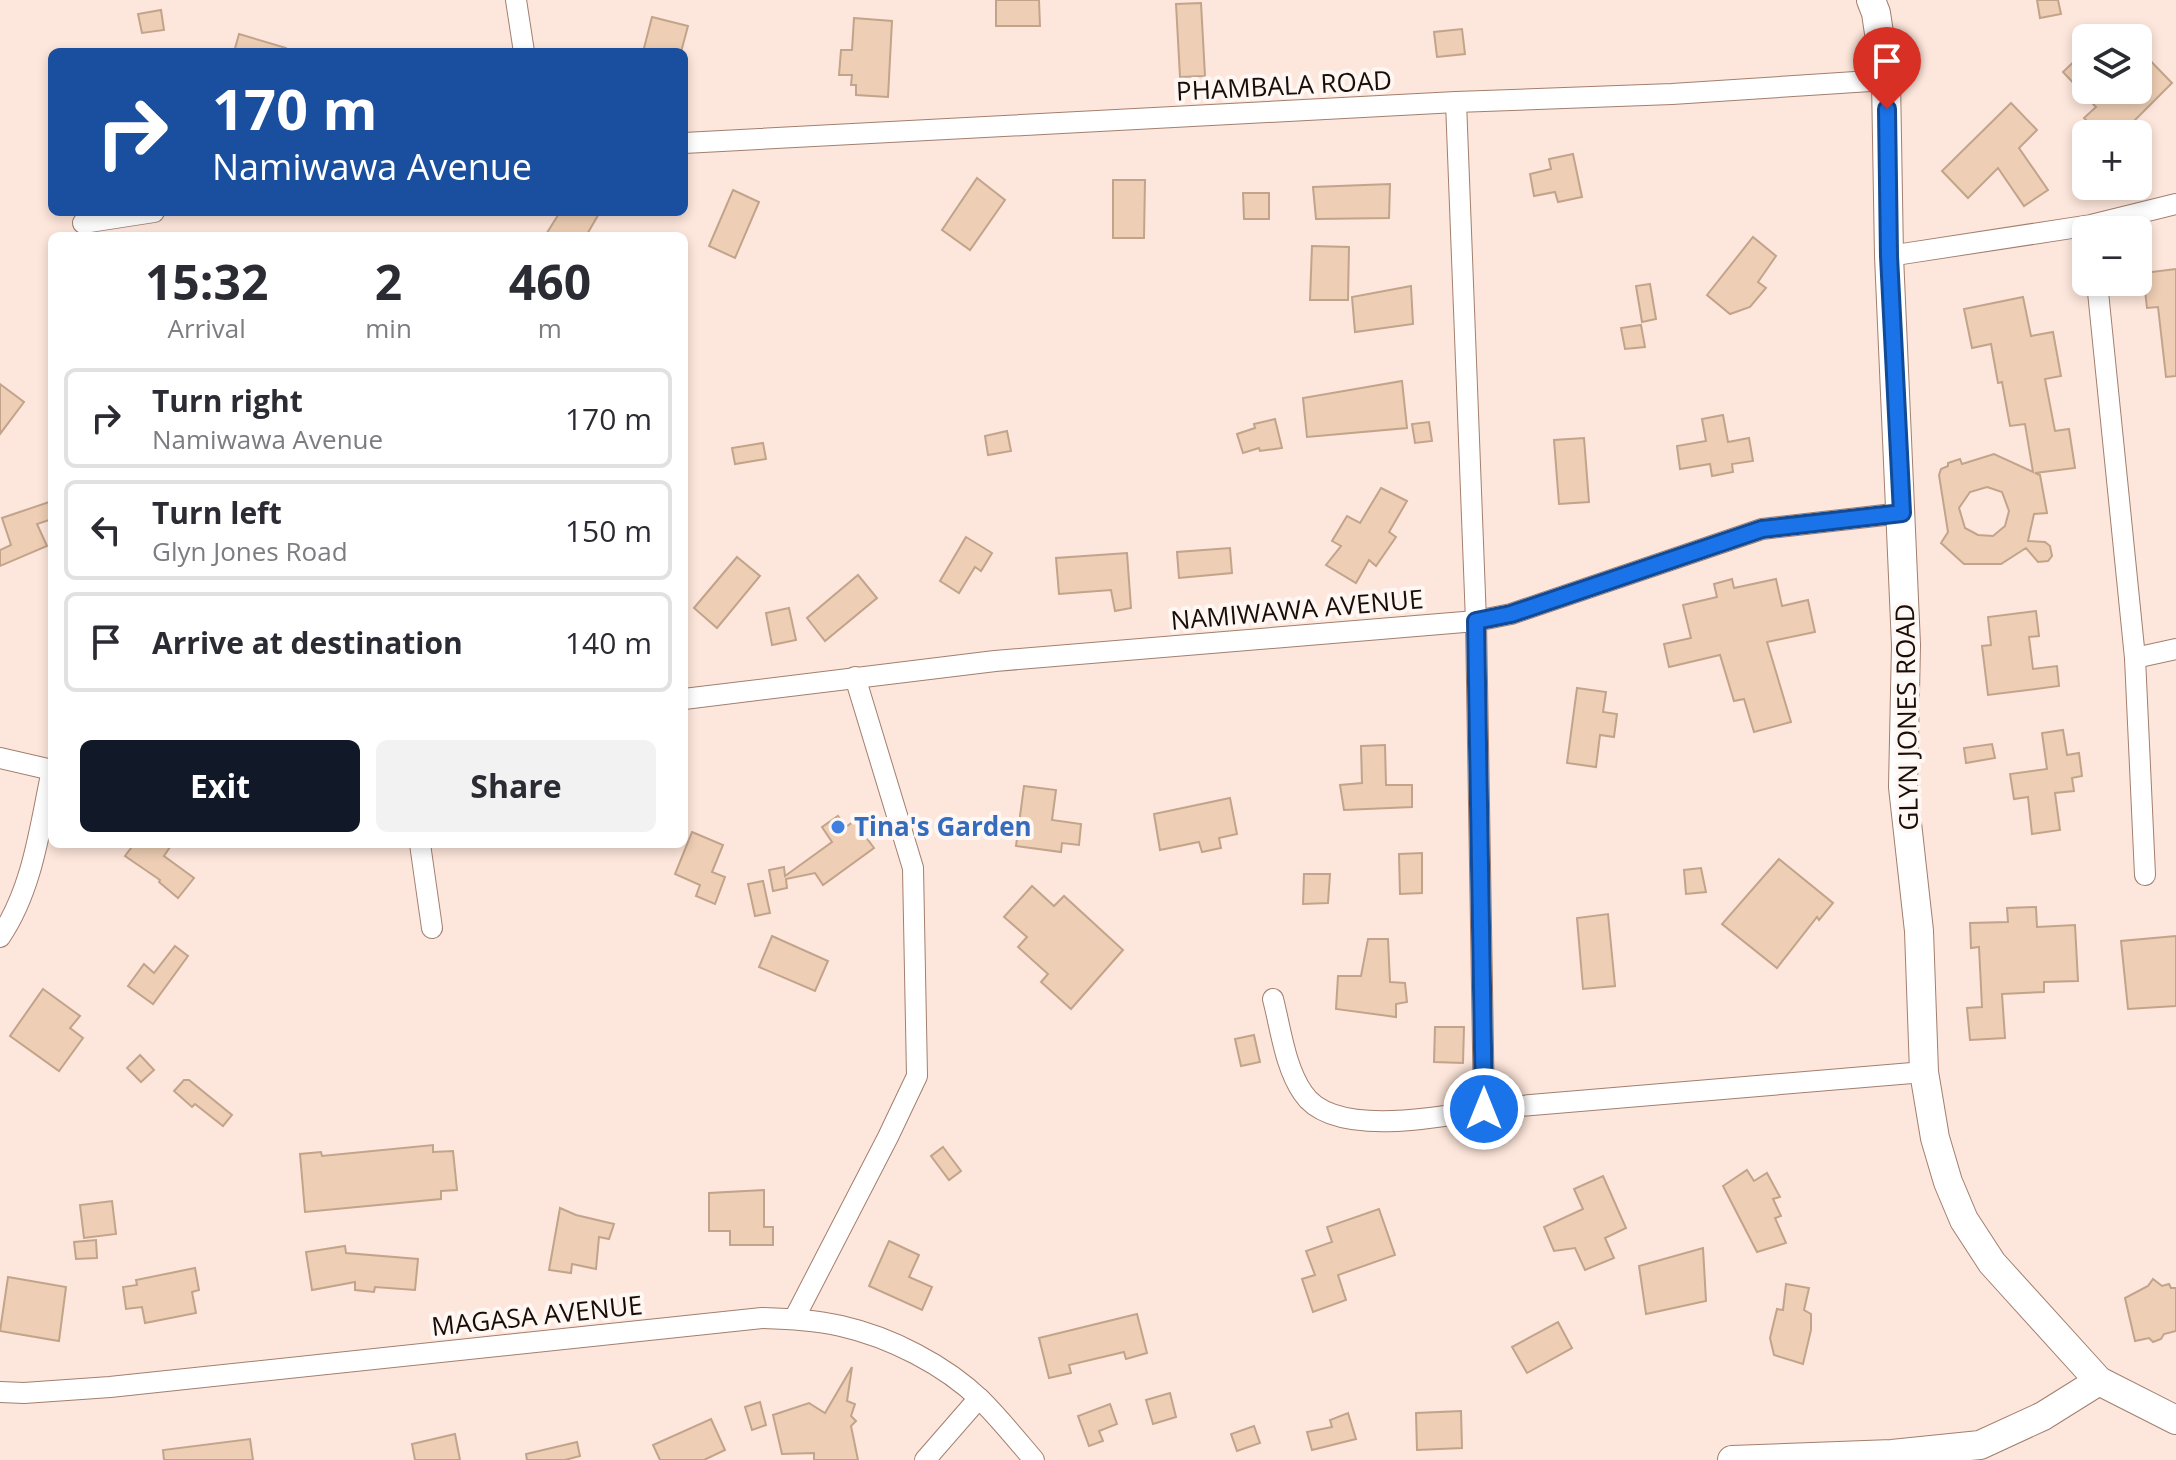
<!DOCTYPE html>
<html lang="en">
<head>
<meta charset="utf-8">
<style>
	body { margin:0; font-family:"Open Sans",sans-serif; background:#f2f2f3; color:#2b2b33; height:100vh; display:flex; flex-direction:column; font-size:30px; white-space:nowrap }
	* { box-sizing:border-box; margin:0 }
	p { font-size:26px; color:#7c7c81 }
	.icon { flex:none; width:44px; height:44px; fill:none; stroke:currentColor; stroke-width:2; stroke-linecap:round; stroke-linejoin:round }
	.map { position:relative; flex:1; overflow:hidden }
	.drawer { position:absolute; left:48px; top:232px; width:640px; height:616px; display:flex; flex-direction:column; background:#fff; border-radius:12px; box-shadow:0 4px 12px #0003 }
	.drawer>* { flex:none }
	.banner { position:absolute; left:48px; top:48px; width:640px; height:168px; border-radius:12px; box-shadow:0 4px 12px #0003; background:#1a4fa0; color:#fff; overflow:hidden }
	.controls { position:absolute; left:2072px; top:24px; display:grid; gap:16px }
	.controls a { display:grid; place-items:center; width:80px; height:80px; border-radius:12px; background:#fff; box-shadow:0 4px 12px #0003; font-size:40px }
	.pin { position:absolute; display:grid; place-items:center; width:68px; height:68px; color:#fff; margin:-82px -34px; border-radius:50% 50% 50% 0; rotate:-45deg; box-shadow:0 0 8px #0007 }
	.pin .icon { rotate:45deg }
	.me { position:absolute; width:88px; margin:-44px; rotate:0deg; stroke-linejoin:round; filter:drop-shadow(0 0 6px #0008) }
	.turn { display:flex; align-items:center; gap:28px; height:168px; padding:0 32px; font-size:36px }
	.turn .icon { width:104px; height:104px; stroke-width:2.5 }
	.turn b { display:block; font-size:56px; line-height:68px }
	.eta { display:flex; justify-content:space-evenly; align-items:center; height:136px; text-align:center }
	.eta b { font-size:48px; font-weight:700; line-height:56px }
	.cta { display:flex; gap:16px; margin-top:auto; padding:16px 32px }
	.cta a { flex:1; height:92px; border-radius:12px; background:#111827; color:#fff; font-size:32px; font-weight:700; line-height:92px; text-align:center }
	.cta a+a { background:#f2f2f3; color:#2b2b33 }
	ul { padding:0; list-style:none }
	li { display:flex; align-items:center; gap:24px; height:100px; margin:0 16px 12px; padding:0 16px; border:4px solid #e1e1e2; border-radius:12px }
	li div { flex:1 }
	li b { display:block; font-size:30px }
	li em { font-style:normal }
	.map>svg:first-child { display:block }
</style>
</head>
<body>
<div class="map">
<svg width="2176" height="1460" viewBox="0 0 2176 1460">
	<rect width="100%" height="100%" fill="#fde6db"/>
	<g fill="#eeceb4" stroke="#c2a48b" stroke-width="2" fill-rule="evenodd">
		<path d="M996 0H1039L1040 26H996Z"/>
		<path d="M2037 0H2058L2061 14 2040 18Z"/>
		<path d="M1201 3 1205 76 1180 77 1176 4Z"/>
		<path d="M161 10 164 30 142 33 138 14Z"/>
		<path d="M652 17 688 26 681 52H643Z"/>
		<path d="M854 18 892 21 888 97 856 95V85H851L852 75H839L841 50H852Z"/>
		<path d="M1462 29 1465 54 1437 57 1434 32Z"/>
		<path d="M239 34 286 48V52H234Z"/>
		<path d="M2138 48 2172 83 2121 134H2100L2084 118 2096 107 2063 72 2086 50V90H2138Z"/>
		<path d="M2011 103 2037 130 2019 148 2048 190 2024 206 1998 168 1968 198 1942 171Z"/>
		<path d="M1573 154 1582 197 1558 202 1555 192 1534 196 1530 174 1551 169 1549 159Z"/>
		<path d="M977 178 1005 200 970 250 942 230Z"/>
		<path d="M1113 180H1145L1144 238H1113Z"/>
		<path d="M1390 184 1389 218 1316 219 1313 187Z"/>
		<path d="M733 190 759 202 735 258 709 246Z"/>
		<path d="M1243 193H1269V219H1244Z"/>
		<path d="M560 212H600L586 236H545Z"/>
		<path d="M1753 237 1776 256 1758 282 1766 288 1750 307 1730 314 1707 295Z"/>
		<path d="M1312 246 1349 247 1348 300H1310Z"/>
		<path d="M2176 269V376L2166 377 2158 307 2147 308 2143 273Z"/>
		<path d="M1650 284 1656 319 1642 322 1636 286Z"/>
		<path d="M1411 286 1413 324 1355 332 1352 297Z"/>
		<path d="M2023 297 2031 336 2053 332 2061 376 2045 379 2055 431 2069 429 2075 468 2035 473 2040 475 2047 513 2034 514 2028 541 2045 542 2050 546 2052 556 2048 561 2038 562 2026 548 2001 564H1964L1941 543 1948 532 1939 475 1941 469 1948 466V463L1960 459 1962 464 1994 454 2033 472 2025 424 2010 426 2002 382 1998 383 1991 344 1972 348 1964 309ZM1987 487 2002 492 2009 511 2005 526 1993 536 1978 535 1965 528 1959 508 1970 492Z"/>
		<path d="M1641 325 1645 347 1625 349 1621 328Z"/>
		<path d="M1402 381 1407 428 1307 437 1303 398Z"/>
		<path d="M0 384 24 402 0 434Z"/>
		<path d="M1723 415 1728 442 1749 438 1753 461 1732 464 1733 472 1712 476 1710 464 1680 469 1677 446 1706 441 1702 419Z"/>
		<path d="M1275 419 1282 448 1260 451 1259 448 1243 453 1237 434 1255 428 1254 424Z"/>
		<path d="M1429 422 1432 441 1415 443 1412 424Z"/>
		<path d="M1007 431 1011 451 988 455 985 436Z"/>
		<path d="M1584 438 1589 502 1559 504 1554 440Z"/>
		<path d="M763 443 766 459 735 464 732 448Z"/>
		<path d="M1381 488 1407 501 1389 532 1396 537 1376 566 1369 560 1356 583 1326 565 1341 546 1332 541 1347 516 1360 523Z"/>
		<path d="M49 502 52 519 37 524 47 546 0 566V550L11 545 2 518Z"/>
		<path d="M966 537 992 553 981 571 975 567 959 593 940 581Z"/>
		<path d="M1230 548 1232 573 1179 578 1177 552Z"/>
		<path d="M1127 553 1131 608 1115 611 1111 590 1059 594 1056 558Z"/>
		<path d="M737 557 760 576 717 628 694 608Z"/>
		<path d="M858 575 877 598 825 641 807 618Z"/>
		<path d="M1732 579 1734 588 1776 579 1782 606 1808 600 1815 632 1767 642 1791 722 1754 732 1744 699 1734 701 1720 655 1669 667 1664 644 1691 638 1683 605 1717 597 1714 584Z"/>
		<path d="M789 608 796 640 772 645 766 613Z"/>
		<path d="M2036 611 2039 636 2029 637 2033 669 2057 666 2059 686 1988 695 1982 646 1991 645 1988 617Z"/>
		<path d="M1577 688 1606 692 1603 712 1617 714 1614 737 1600 735 1596 767 1567 763Z"/>
		<path d="M2063 730 2067 755 2079 753 2082 776 2072 778 2074 791 2055 793 2060 830 2032 834 2028 797 2014 799 2010 774 2047 769 2042 733Z"/>
		<path d="M1992 744 1995 758 1966 763 1964 748Z"/>
		<path d="M1385 745 1386 785H1412V807L1344 810 1340 785 1362 783 1361 746Z"/>
		<path d="M1024 786 1056 790 1052 820 1081 824 1079 845 1062 843 1061 852 1016 846Z"/>
		<path d="M1230 798 1237 834 1219 838 1221 848 1202 852 1199 842 1160 850 1154 814Z"/>
		<path d="M838 816 846 827 854 821 874 848 823 885 815 873 786 879 787 888 773 891 769 870 784 867 785 876 832 842 822 827Z"/>
		<path d="M692 832 723 845 712 872 725 877 715 904 696 896 700 885 675 874Z"/>
		<path d="M134 844H172L164 856 194 878 178 898 159 882 160 880 125 856Z"/>
		<path d="M1422 853V893L1400 894 1399 854Z"/>
		<path d="M1779 859 1833 903 1819 920 1817 917 1777 968 1722 924Z"/>
		<path d="M1701 868 1706 892 1686 894 1684 870Z"/>
		<path d="M1304 874H1330L1328 903 1303 904Z"/>
		<path d="M763 881 770 913 755 916 748 884Z"/>
		<path d="M1032 886 1054 906 1064 896 1123 950 1071 1009 1041 982 1048 974 1018 947 1027 937 1004 917Z"/>
		<path d="M2036 907 2037 927 2075 925 2078 981 2044 982V992L2002 994 2005 1038 1970 1040 1967 1008 1982 1007 1979 947 1971 948 1970 923 2008 922 2007 908Z"/>
		<path d="M1608 914 1615 986 1583 989 1577 918Z"/>
		<path d="M772 936 828 961 815 991 759 967Z"/>
		<path d="M2176 936V1006L2128 1009 2121 941Z"/>
		<path d="M1368 939H1388L1390 982 1405 983 1407 1002 1396 1004V1017L1336 1009 1338 976H1361Z"/>
		<path d="M175 946 188 956 153 1004 128 986 144 964 154 973Z"/>
		<path d="M43 989 80 1016 70 1028 83 1038 59 1071 10 1036Z"/>
		<path d="M1435 1027H1464L1463 1063 1434 1062Z"/>
		<path d="M1254 1035 1260 1062 1241 1066 1235 1039Z"/>
		<path d="M140 1055 154 1070 141 1082 127 1068Z"/>
		<path d="M184 1080H189L232 1115 223 1126 195 1104 192 1107 174 1091Z"/>
		<path d="M433 1145V1152L453 1151 457 1190 441 1191V1199L305 1212 300 1154 321 1152 322 1156Z"/>
		<path d="M943 1147 961 1171 949 1180 931 1156Z"/>
		<path d="M1747 1170 1754 1181 1767 1173 1780 1197 1773 1199 1781 1216 1775 1218 1786 1243 1757 1252 1723 1186Z"/>
		<path d="M1603 1176 1626 1228 1605 1238 1614 1258 1585 1270 1575 1248 1554 1251 1544 1227 1583 1209 1574 1189Z"/>
		<path d="M764 1190V1227H773V1245H730V1231H709V1193Z"/>
		<path d="M112 1201 116 1234 84 1238 80 1205Z"/>
		<path d="M560 1208 576 1215 614 1224 609 1239 599 1237 596 1269 572 1264 571 1273 549 1270Z"/>
		<path d="M1379 1209 1395 1255 1338 1275 1346 1300 1313 1312 1302 1279 1315 1275 1306 1251 1332 1242 1327 1227Z"/>
		<path d="M96 1240 97 1258 76 1259 74 1242Z"/>
		<path d="M889 1241 919 1255 909 1277 932 1287 922 1310 869 1286Z"/>
		<path d="M345 1246 346 1253 418 1259 415 1290 375 1287 374 1292 355 1290V1282L312 1290 306 1252Z"/>
		<path d="M1703 1248 1706 1301 1646 1314 1639 1266Z"/>
		<path d="M195 1268 199 1290 192 1292 196 1313 145 1323 142 1307 126 1309 123 1287 137 1285 136 1280Z"/>
		<path d="M8 1277 66 1287 59 1341 0 1331Z"/>
		<path d="M2153 1279 2162 1286 2169 1284 2171 1288H2176V1331L2164 1334 2161 1339 2153 1342 2149 1338 2135 1341 2125 1298 2148 1286Z"/>
		<path d="M1786 1284 1809 1288 1804 1310 1811 1314V1330L1803 1364 1774 1355 1770 1338 1777 1309 1783 1310Z"/>
		<path d="M1137 1314 1147 1353 1126 1359 1124 1352 1069 1365 1071 1373 1049 1378 1039 1338Z"/>
		<path d="M1558 1322 1572 1348 1527 1373 1512 1347Z"/>
		<path d="M852 1367 847 1401 855 1404 851 1416 856 1421 851 1426 858 1460H814V1453L782 1454 773 1415 809 1403 825 1413Z"/>
		<path d="M1170 1393 1176 1417 1153 1424 1146 1400Z"/>
		<path d="M760 1402 766 1425 752 1430 745 1407Z"/>
		<path d="M1110 1404 1117 1424 1099 1431 1103 1441 1089 1446 1078 1416Z"/>
		<path d="M1461 1411 1462 1448 1417 1450 1416 1413Z"/>
		<path d="M1348 1413 1356 1439 1312 1450 1307 1432 1332 1427 1330 1420Z"/>
		<path d="M711 1419 725 1450 704 1460H660L653 1445Z"/>
		<path d="M1254 1426 1260 1443 1237 1451 1231 1434Z"/>
		<path d="M455 1434 460 1460H415L412 1444Z"/>
		<path d="M250 1439 253 1460H164L163 1450Z"/>
		<path d="M577 1442 580 1456 565 1460H527L526 1454Z"/>
	</g>
	<g fill="none" stroke-linecap="round" stroke-linejoin="round">
		<defs>
			<g id="street">
				<path d="M516 0 524 52"/>
				<path d="M1456 102 1476 621 1484 1109"/>
				<path d="M684 143 1456 102 1672 94 1886 80"/>
				<path d="M83 223 154 212"/>
				<path d="M1889 256 2091 225 2176 204"/>
				<path d="M2097 282 2135 658 2145 875"/>
				<path d="M2135 658 2176 649"/>
				<path d="M684 699 995 661 1476 621 1511 614 1762 529 1902 513"/>
				<path d="M0 758 52 770"/>
				<path d="M420 844 432 928"/>
				<path d="M0 937C33 889 40 826 52 770"/>
				<path d="M1273 999C1281 1030 1285 1067 1303 1093 1332 1138 1439 1118 1484 1109L1924 1072"/>
				<path d="M794 1319 888 1137 917 1076 913 868 855 677"/>
				<path d="M0 1392 24 1393 110 1387 762 1318C788 1319 816 1320 841 1326 890 1337 945 1365 981 1400 1000 1419 1017 1440 1034 1460"/>
				<path d="M925 1460 979 1398"/>
			</g>
			<g id="secondary">
				<path d="M1871 0 1876 13 1886 80 1889 256 1906 645 1903 787 1919 931 1924 1072 1935 1138 1948 1182 1964 1220 1992 1263 2099 1381 2176 1420"/>
				<path d="M1732 1460 1892 1454 1980 1445 2043 1416 2099 1381"/>
			</g>
		</defs>
		<use href="#street" stroke="#a27f6e" stroke-width="22"/>
		<use href="#secondary" stroke="#a27f6e" stroke-width="30"/>
		<use href="#street" stroke="#fff" stroke-width="20"/>
		<use href="#secondary" stroke="#fff" stroke-width="28"/>
	</g>
	<g fill="none" stroke-linecap="round" stroke-linejoin="round">
		<defs>
			<path id="route" d="M1484 1109 1476 621 1511 614 1762 529 1902 513 1889 256 1887 109"/>
		</defs>
		<use href="#route" stroke="#114b97" stroke-width="20"/>
		<use href="#route" stroke="#1a73e8" stroke-width="14"/>
	</g>
	<circle fill="#3f7fe0" stroke="#fff7f3" stroke-width="3" cx="838" cy="827" r="8"/>
	<g text-anchor="middle" stroke-width="8" stroke-linejoin="round" paint-order="stroke">
		<g font-size="26" fill="#1a0d07" stroke="#fff7f3">
			<text transform="translate(1284 86) rotate(-3)" y="9">PHAMBALA ROAD</text>
			<text transform="translate(1297 610) rotate(-5)" y="9">NAMIWAWA AVENUE</text>
			<text transform="translate(1907 717) rotate(-91)" y="9">GLYN JONES ROAD</text>
			<text transform="translate(537 1316) rotate(-6)" y="9">MAGASA AVENUE</text>
		</g>
		<g font-size="26" font-weight="bold" fill="#366cbe" stroke="#fff7f3" text-anchor="start">
			<text x="854" y="836">Tina's Garden</text>
		</g>
	</g>
</svg>
<div class="controls">
<a><svg class="icon" aria-label="layers" viewBox="0 0 24 24"><path d="M12 4l9 5-9 5-9-5zM3 14l9 5 9-5"/></svg></a>
<a>+</a>
<a>−</a>
</div>
<div class="pin" style="left:1887px;top:109px;background:#d93025"><svg class="icon" aria-label="arrive" viewBox="0 0 24 24"><path d="M6 21V4h12l-3 4 3 4H6"/></svg></div>
<svg class="me" style="left:1484px;top:1109px" viewBox="-20 -20 40 40"><circle r="17" fill="#1a73e8" stroke="#fff" stroke-width="3"/><path d="M0-11L8 9 0 5-8 9z" fill="#fff"/></svg>
<div class="banner">
<div class="turn"><svg class="icon" aria-label="right" viewBox="0 0 24 24"><path d="M7 20v-9h11M14 6l5 5-5 5"/></svg><div><b>170 m</b>Namiwawa Avenue</div></div>
</div>
<section class="drawer">
<div class="eta">
<div><b>15:32</b><p>Arrival</p></div>
<div><b>2</b><p>min</p></div>
<div><b>460</b><p>m</p></div>
</div>
<ul>
<li><svg class="icon" aria-label="right" viewBox="0 0 24 24"><path d="M7 20v-9h11M14 6l5 5-5 5"/></svg><div><b>Turn right</b><p>Namiwawa Avenue</p></div><em>170 m</em></li>
<li><svg class="icon" aria-label="left" viewBox="0 0 24 24"><path d="M17 20v-9H6M10 6l-5 5 5 5"/></svg><div><b>Turn left</b><p>Glyn Jones Road</p></div><em>150 m</em></li>
<li><svg class="icon" aria-label="arrive" viewBox="0 0 24 24"><path d="M6 21V4h12l-3 4 3 4H6"/></svg><div><b>Arrive at destination</b></div><em>140 m</em></li>
</ul>
<div class="cta"><a>Exit</a><a>Share</a></div>
</section>
</div>
</body>
</html>
